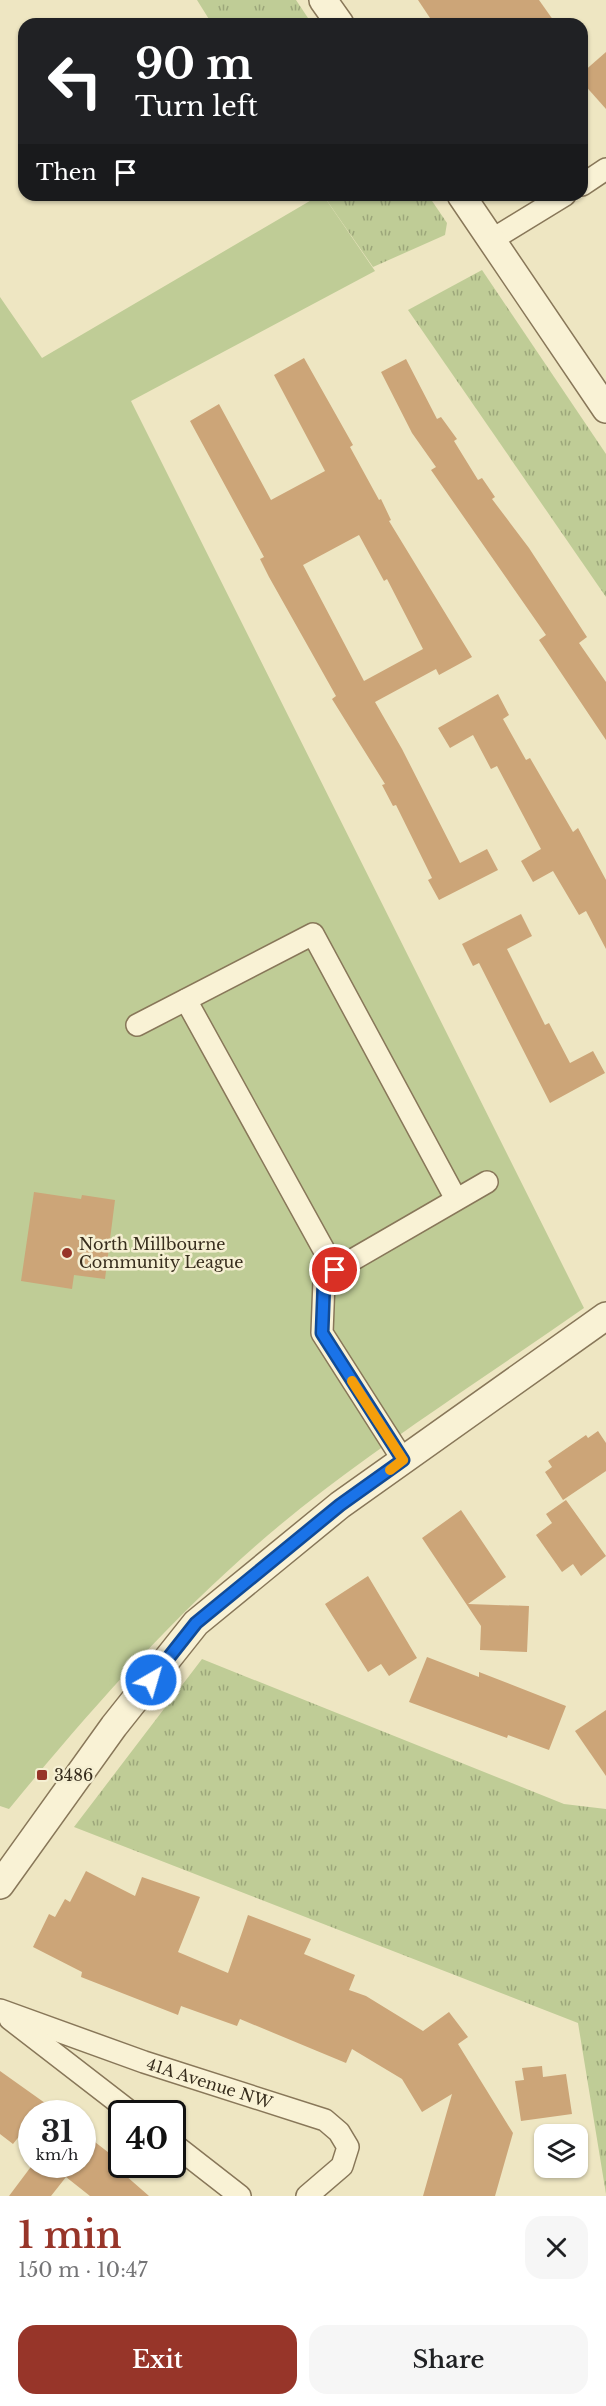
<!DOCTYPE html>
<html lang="en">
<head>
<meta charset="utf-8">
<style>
	body { margin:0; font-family:"Libre Baskerville",serif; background:#f6f6f6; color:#202124; height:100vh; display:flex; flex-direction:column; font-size:22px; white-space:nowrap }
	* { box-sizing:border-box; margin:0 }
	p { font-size:20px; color:#757577 }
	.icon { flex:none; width:33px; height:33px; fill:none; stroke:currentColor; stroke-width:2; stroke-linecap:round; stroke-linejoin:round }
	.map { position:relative; height:2196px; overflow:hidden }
	.details { display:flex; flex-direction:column; background:#fff; flex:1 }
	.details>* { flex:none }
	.guide { position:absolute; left:18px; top:18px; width:570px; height:183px; border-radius:18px; box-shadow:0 2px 4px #0004; background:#202124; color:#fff; overflow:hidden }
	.tools { position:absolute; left:534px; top:2124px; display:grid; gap:12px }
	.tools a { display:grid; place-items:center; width:54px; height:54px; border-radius:12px; background:#fff; box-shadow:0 2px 4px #0004; font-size:30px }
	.speed { position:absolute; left:18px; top:2100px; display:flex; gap:12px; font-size:30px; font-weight:700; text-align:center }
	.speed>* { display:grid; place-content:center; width:78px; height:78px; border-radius:50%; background:#fff; box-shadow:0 2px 4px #0004; line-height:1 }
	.speed small { font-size:15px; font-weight:400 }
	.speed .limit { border:3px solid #111; border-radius:9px; background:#fff; color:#111 }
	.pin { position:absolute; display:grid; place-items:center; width:51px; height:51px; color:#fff; margin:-26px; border:3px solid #fff; border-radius:50%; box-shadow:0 2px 6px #0007 }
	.me { position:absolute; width:66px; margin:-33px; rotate:38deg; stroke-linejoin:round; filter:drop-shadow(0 0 4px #0008) }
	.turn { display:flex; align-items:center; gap:21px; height:126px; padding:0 18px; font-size:27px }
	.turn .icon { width:78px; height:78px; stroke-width:2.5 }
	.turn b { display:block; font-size:42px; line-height:51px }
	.then { display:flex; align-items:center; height:57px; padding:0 18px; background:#0003; gap:12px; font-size:22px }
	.round { display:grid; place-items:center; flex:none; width:63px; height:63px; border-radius:18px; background:#f6f6f6 }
	.overview { display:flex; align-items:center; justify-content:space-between; height:102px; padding:0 18px }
	h1 { font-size:36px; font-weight:600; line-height:45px; color:#973529 }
	.primary-button { display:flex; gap:12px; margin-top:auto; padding:12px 18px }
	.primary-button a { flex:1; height:69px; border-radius:18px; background:#973529; color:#fff; font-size:24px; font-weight:600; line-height:69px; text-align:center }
	.primary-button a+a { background:#f6f6f6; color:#202124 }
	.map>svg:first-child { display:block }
</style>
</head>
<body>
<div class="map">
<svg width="606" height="2196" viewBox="0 0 606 2196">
	<defs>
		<pattern id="grass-tufts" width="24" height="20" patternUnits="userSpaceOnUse" patternTransform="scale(1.5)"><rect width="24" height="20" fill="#bfcc96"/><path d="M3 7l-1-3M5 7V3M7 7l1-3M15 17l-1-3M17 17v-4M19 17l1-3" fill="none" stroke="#9ca67a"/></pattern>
	</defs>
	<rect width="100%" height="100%" fill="#eee6c2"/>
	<g fill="url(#grass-tufts)">
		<path d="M197 0H296L312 24H212Z"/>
		<path d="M323 195H428L447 223 445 235 373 267Z"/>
		<path d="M482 270 606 454V597L408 310Z"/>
		<path d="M202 1659 564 1804 606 1809V2194L578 2023 74 1827Z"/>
	</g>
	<path fill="#bfcc96" d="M320 195H323L375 271 131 401 584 1308C497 1369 408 1426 324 1490 204 1581 103 1694 9 1809L0 1806V297L42 358Z"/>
	<g fill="#cca578" fill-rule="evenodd">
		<path d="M418 0H539L556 24H434Z"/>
		<path d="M606 52V109L582 82V73Z"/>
		<path d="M304 358 353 445 350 447 379 500 381 499 391 520 389 521 472 657 439 675 436 669 375 702 402 749 460 863 487 849 498 870 439 900 428 880 432 878 396 805 393 806 382 785 385 784 332 699 336 696 269 577 260 559 264 557 190 421 219 404 271 500 325 471 274 375ZM359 535 384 581 387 579 423 649 364 681 303 565Z"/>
		<path d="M406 359 437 419 441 417 457 439 454 441 478 480 482 478 495 497 492 499 529 548 587 637 579 643 606 682V740L539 640 546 635 431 470 436 467 412 433 381 372Z"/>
		<path d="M498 694 509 715 503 719 526 760 530 758 573 832 578 828 606 880V949L586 911 579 915 553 871 533 882 521 861 541 849 497 766 491 769 473 735 450 748 438 728Z"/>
		<path d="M521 914 532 936 507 949 545 1025 549 1023 570 1063 593 1051 605 1073 550 1103 479 963 473 966 462 944Z"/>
		<path d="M34 1192 81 1199 82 1195 115 1200 105 1279 74 1275 72 1289 21 1281Z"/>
		<path d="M598 1431 606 1443V1471L563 1500 545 1472 552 1467 548 1461 586 1435 588 1438Z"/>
		<path d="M566 1500 606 1556 581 1576 573 1564 562 1572 536 1535 552 1523 546 1514Z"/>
		<path d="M461 1510 506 1577 468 1604 529 1606 527 1652 480 1650 481 1626 422 1538Z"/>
		<path d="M368 1576 417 1658 389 1676 381 1664 368 1672 325 1604Z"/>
		<path d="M427 1657 479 1677V1672L566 1706 549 1750 508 1735 507 1738 409 1702Z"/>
		<path d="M606 1710V1776L575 1731Z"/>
		<path d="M86 1871 135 1896 142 1877 200 1897 178 1952 228 1973 248 1915 311 1939 304 1954 355 1975 349 1990 366 1996 423 2031 449 2012 468 2037 458 2044 513 2133 495 2196H423L452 2094 422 2112 402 2079 352 2049 346 2063 240 2019 237 2026 181 2006 178 2015 81 1977 82 1972 33 1947 49 1914 55 1917 65 1899 70 1902Z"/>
		<path d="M542 2066 543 2077 566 2074 572 2114 521 2121 515 2081 524 2080 522 2068Z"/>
		<path d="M0 2071 45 2103 37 2114H32V2120L13 2144 0 2134Z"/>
		<path d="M82 2132 113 2156 109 2161 149 2196H90L66 2177 51 2196H9L33 2164H82Z"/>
	</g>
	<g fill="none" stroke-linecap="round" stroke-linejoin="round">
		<defs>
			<g id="minor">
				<path d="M582 185 606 169"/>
				<path d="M493 239 565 195"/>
				<path d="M186 1000 335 1270"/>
				<path d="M137 1025 313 934 456 1199"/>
				<path d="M403 1460 322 1333 324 1281 335 1270 487 1182"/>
				<path id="s1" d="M0 2010 144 2062 325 2120 339 2132 348 2147 342 2166 307 2196"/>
				<path d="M10 2019 133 2114"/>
				<path d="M172 2143 240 2196"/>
			</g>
			<g id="tertiary">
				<path d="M323 0 340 24"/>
				<path d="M461 195 606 409"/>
				<path d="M0 1885 114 1726 196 1623 340 1505 606 1316"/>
			</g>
		</defs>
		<use href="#minor" stroke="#887759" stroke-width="24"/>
		<use href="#tertiary" stroke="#887759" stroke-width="30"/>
		<use href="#minor" stroke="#f9f2d5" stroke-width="21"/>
		<use href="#tertiary" stroke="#f9f2d5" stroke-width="27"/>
	</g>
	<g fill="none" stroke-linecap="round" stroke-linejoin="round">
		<defs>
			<path id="route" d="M151 1680 196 1623 340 1505 403 1460 322 1333 324 1281 335 1270"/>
		</defs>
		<use href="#route" stroke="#114b97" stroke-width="15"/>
		<use href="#route" stroke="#1a73e8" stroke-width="10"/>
		<path stroke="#f59e0b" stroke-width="10" d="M352 1381 403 1460 390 1470"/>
	</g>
	<g fill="#973529" stroke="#f5efd2" stroke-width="2">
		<circle cx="67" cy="1253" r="6"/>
		<rect x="36" y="1769" width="12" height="12" rx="3"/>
	</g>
	<g text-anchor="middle" stroke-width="5" stroke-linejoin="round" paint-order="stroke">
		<g font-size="16" fill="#372d1d" stroke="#f5efd2" text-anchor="start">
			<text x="79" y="1250">North Millbourne<tspan x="79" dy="18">Community League</tspan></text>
			<text x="54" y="1781">3486</text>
		</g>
		<g font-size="16" fill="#372d1d" stroke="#f5efd2">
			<text dy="6" stroke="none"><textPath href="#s1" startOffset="222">41A Avenue NW</textPath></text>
		</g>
	</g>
</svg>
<div class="tools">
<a><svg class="icon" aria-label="layers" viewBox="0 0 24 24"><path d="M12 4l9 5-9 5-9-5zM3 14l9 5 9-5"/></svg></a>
</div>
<div class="speed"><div>31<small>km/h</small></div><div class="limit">40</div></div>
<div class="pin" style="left:335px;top:1270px;background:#d93025"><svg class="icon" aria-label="arrive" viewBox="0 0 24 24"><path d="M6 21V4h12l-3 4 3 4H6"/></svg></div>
<svg class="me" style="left:151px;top:1680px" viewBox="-20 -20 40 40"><circle r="17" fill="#1a73e8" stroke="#fff" stroke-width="3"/><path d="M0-11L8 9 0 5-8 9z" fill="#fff"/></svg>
<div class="guide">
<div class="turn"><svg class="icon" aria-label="left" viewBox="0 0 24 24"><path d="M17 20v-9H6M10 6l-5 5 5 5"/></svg><div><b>90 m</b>Turn left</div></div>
<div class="then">Then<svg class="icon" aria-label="arrive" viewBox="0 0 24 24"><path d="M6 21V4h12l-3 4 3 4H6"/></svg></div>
</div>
</div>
<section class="details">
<div class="overview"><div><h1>1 min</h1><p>150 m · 10:47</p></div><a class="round"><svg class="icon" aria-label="close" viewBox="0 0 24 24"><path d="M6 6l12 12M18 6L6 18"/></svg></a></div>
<div class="primary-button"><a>Exit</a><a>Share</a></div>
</section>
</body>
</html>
